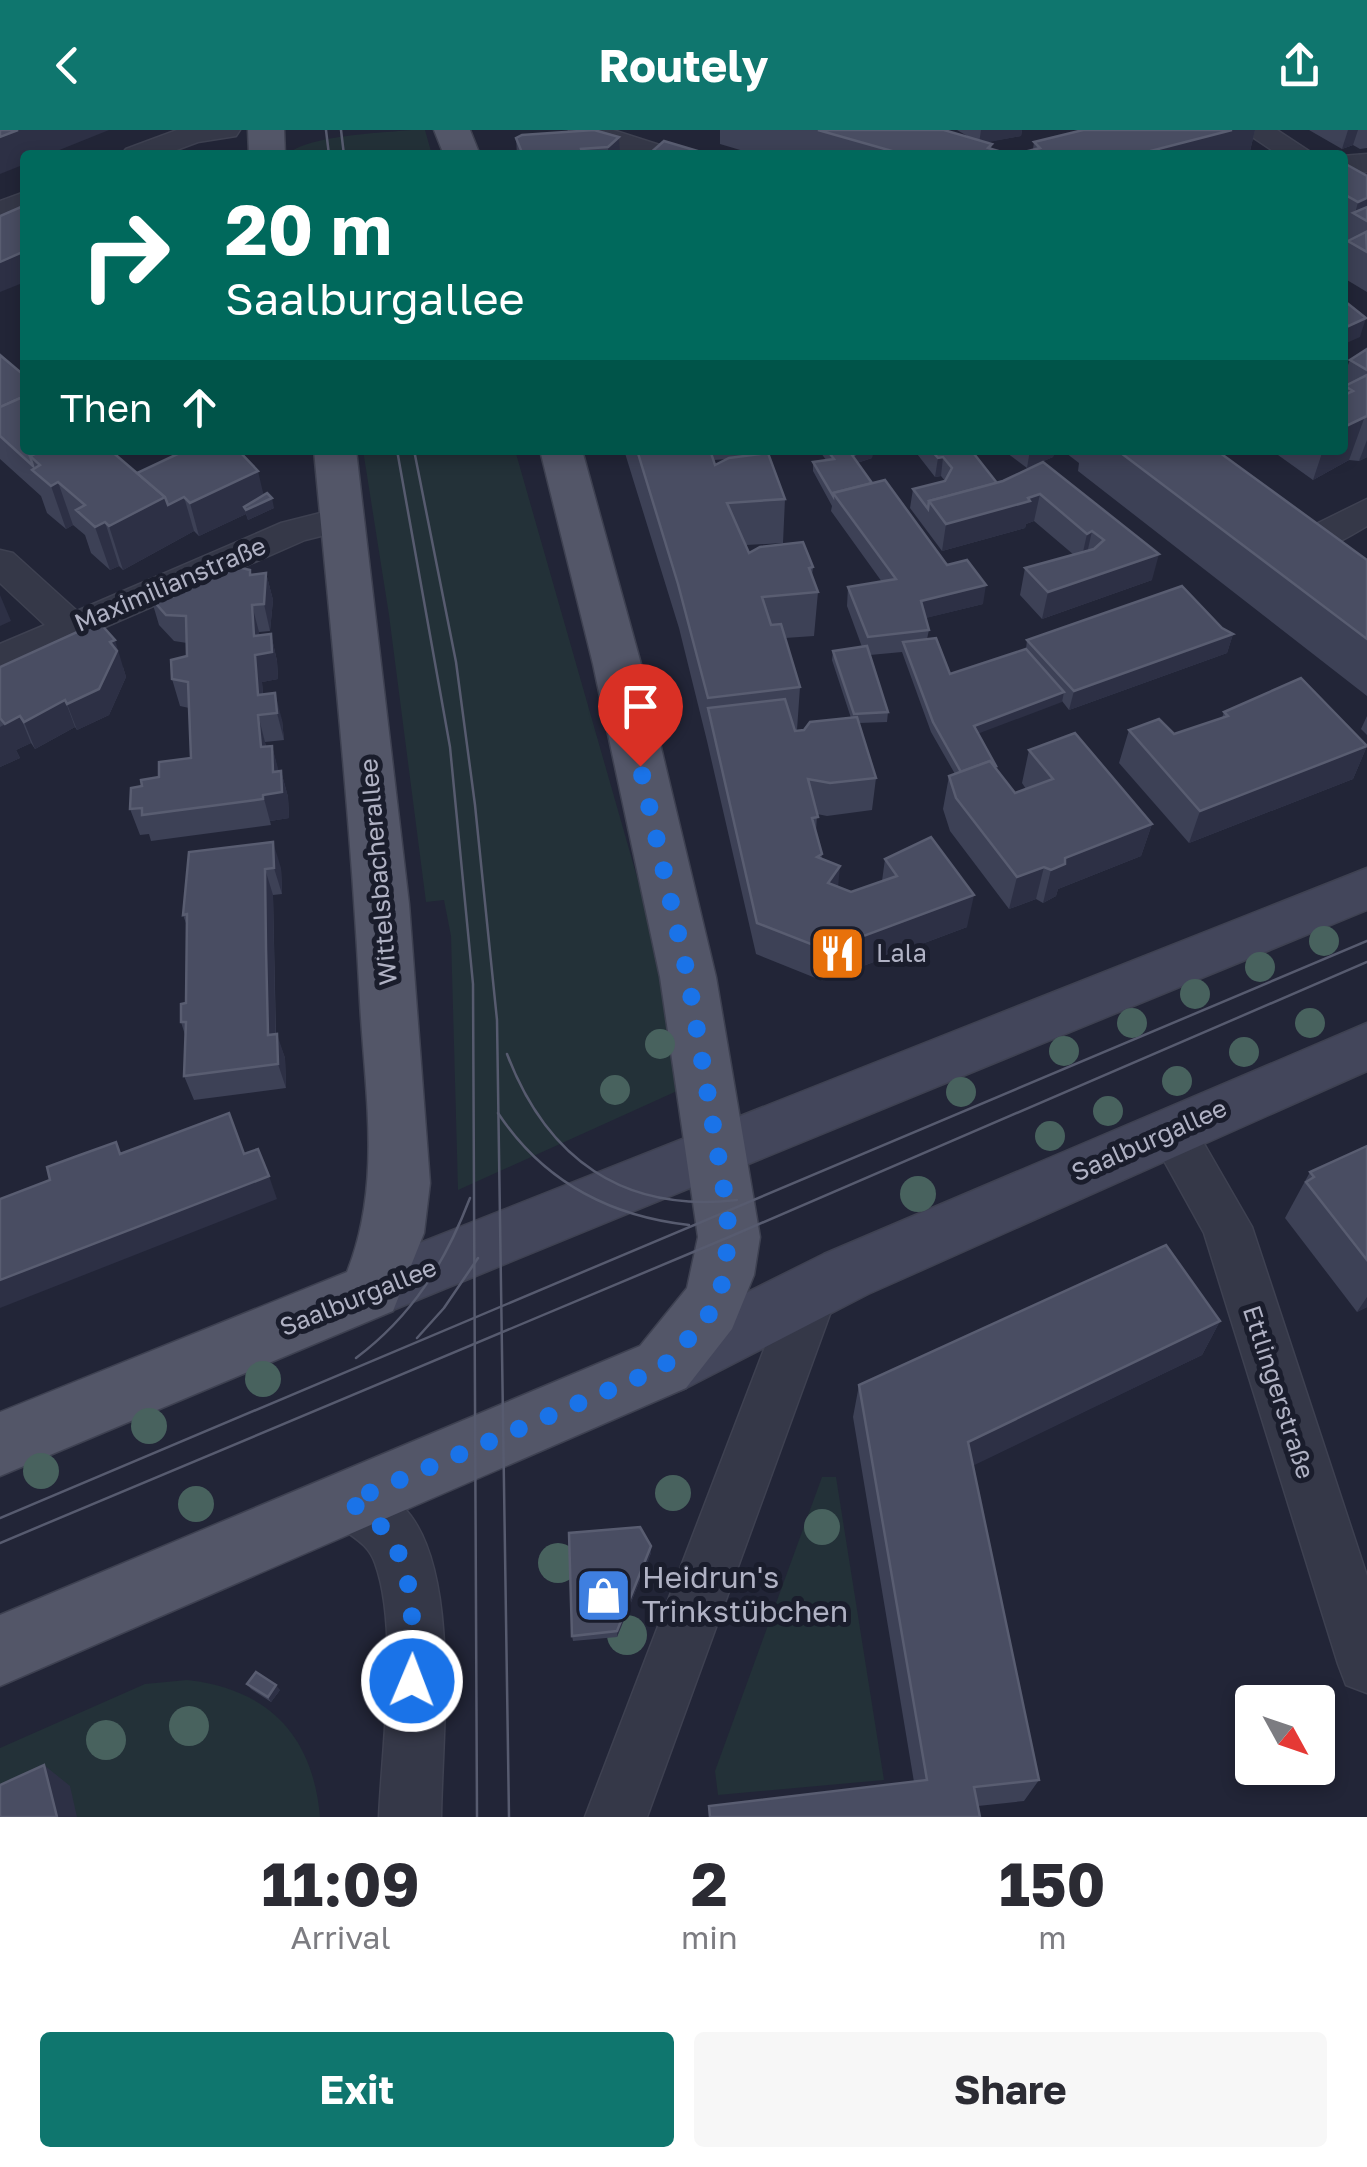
<!DOCTYPE html>
<html lang="en">
<head>
<meta charset="utf-8">
<style>
	body { margin:0; font-family:"Golos Text",sans-serif; background:#f7f7f7; color:#2b2b33; height:100vh; display:flex; flex-direction:column; font-size:38px; white-space:nowrap }
	* { box-sizing:border-box; margin:0 }
	p { font-size:32px; color:#7c7c81 }
	.icon { flex:none; width:55px; height:55px; fill:none; stroke:currentColor; stroke-width:2; stroke-linecap:round; stroke-linejoin:round }
	.map { position:relative; height:1687px; overflow:hidden }
	.side { display:flex; flex-direction:column; background:#fff; flex:1 }
	.side>* { flex:none }
	.guide { position:absolute; left:20px; top:20px; width:1328px; height:305px; border-radius:10px; box-shadow:0 5px 15px #0003; background:#00695c; color:#fff; overflow:hidden }
	.needle { width:65px; rotate:130deg }
	.controls { position:absolute; left:1235px; top:1555px; display:grid; gap:20px }
	.controls a { display:grid; place-items:center; width:100px; height:100px; border-radius:10px; background:#fff; box-shadow:0 5px 15px #0003; font-size:50px }
	.pin { position:absolute; display:grid; place-items:center; width:85px; height:85px; color:#fff; margin:-102px -42px; border-radius:50% 50% 50% 0; rotate:-45deg; box-shadow:0 0 10px #0007 }
	.pin .icon { rotate:45deg }
	.me { position:absolute; width:110px; margin:-55px; rotate:1deg; stroke-linejoin:round; filter:drop-shadow(0 0 8px #0008) }
	.turn { display:flex; align-items:center; gap:35px; height:210px; padding:0 40px; font-size:45px }
	.turn .icon { width:130px; height:130px; stroke-width:2.5 }
	.turn b { display:block; font-size:70px; line-height:85px }
	.then { display:flex; align-items:center; height:95px; padding:0 40px; background:#0003; gap:20px; font-size:38px }
	.eta { display:flex; justify-content:space-evenly; align-items:center; height:170px; text-align:center }
	.eta b { font-size:60px; font-weight:700; line-height:70px }
	.primary-button { display:flex; gap:20px; margin-top:auto; padding:20px 40px }
	.primary-button a { flex:1; height:115px; border-radius:10px; background:#0f766e; color:#fff; font-size:40px; font-weight:700; line-height:115px; text-align:center }
	.primary-button a+a { background:#f7f7f7; color:#2b2b33 }
	header { display:flex; justify-content:space-between; align-items:center; height:130px; padding:0 40px; background:#0f766e; color:#fff; font-size:45px; font-weight:700 }
	.map>svg:first-child { display:block }
</style>
</head>
<body>
<header><svg class="icon" aria-label="back" viewBox="0 0 24 24"><path d="M15 5l-7 7 7 7"/></svg>Routely<svg class="icon" aria-label="share" viewBox="0 0 24 24"><path d="M12 15V3M7 8l5-5 5 5M5 13v7h14v-7"/></svg></header>
<div class="map">
<svg width="1367" height="1687" viewBox="0 0 1367 1687">
	<rect width="100%" height="100%" fill="#222537"/>
	<g fill="#233138">
		<path d="M411 0H425L432 25H287C307 5 382 3 411 0Z"/>
		<path d="M363 320H515L667 852 677 961 458 1060 451 806 444 770 426 772 389 485Z"/>
		<path d="M822 1347H836L884 1650 718 1665 715 1641Z"/>
		<path d="M187 1550C268 1559 313 1605 320 1687H77L0 1681V1618L145 1554Z"/>
	</g>
	<g fill="none" stroke-linecap="round" stroke-linejoin="round">
		<defs>
			<g id="street">
				<path d="M177 0H240L236 6 198 12 163 25H121L126 19Z"/>
				<path d="M569 0H613L672 19 677 25H632L573 6Z"/>
				<path d="M1242 0H1277L1315 25H1279Z"/>
				<path d="M1367 24V42L1342 44V26Z"/>
				<path d="M25 62V82L0 91V71Z"/>
				<path d="M1367 369V396C1347 407 1331 421 1308 414L1303 406 1308 398Z"/>
				<path d="M344 377 357 381 362 389 357 397 305 410 0 543V514L45 495 0 453V420L13 423 77 481 281 393Z"/>
				<path d="M1171 980 1188 986 1252 1097 1367 1446V1563L1346 1555 1338 1534 1204 1103 1147 1000 1154 986Z"/>
				<path d="M812 1139 830 1146 838 1162 647 1687H585L786 1162 794 1146Z"/>
				<path d="M348 1345C371 1355 396 1365 411 1386 460 1453 442 1607 441 1687H379C382 1617 399 1498 375 1433 365 1404 334 1404 320 1372L329 1353Z"/>
			</g>
			<g id="secondary">
				<path d="M1367 738V780L371 1189 349 1181 340 1161 349 1141Z"/>
				<path d="M1367 893V941L868 1164 686 1258 663 1267 640 1258 631 1237 640 1216 824 1124Z"/>
			</g>
			<g id="primary">
				<path d="M248 0H284L285 25H249Z"/>
				<path d="M434 0H470L480 25H444Z"/>
				<path d="M314 320H356L409 774 430 1053 424 1103 393 1181 0 1346V1282L347 1142C382 1054 365 964 360 872 351 688 331 504 314 320Z"/>
				<path d="M540 320H582L641 534 716 847 760 1107 754 1145 732 1199 686 1258 0 1556V1485L640 1216 687 1158 698 1107 660 847 593 534Z"/>
			</g>
		</defs>
		<use href="#street" stroke="#3e4151" stroke-width="3"/>
		<use href="#secondary" stroke="#3e4151" stroke-width="3"/>
		<use href="#primary" stroke="#3e4151" stroke-width="3"/>
		<use href="#street" fill="#353848" fill-rule="evenodd"/>
		<use href="#secondary" fill="#43465b" fill-rule="evenodd"/>
		<use href="#primary" fill="#535668" fill-rule="evenodd"/>
		<g stroke="#575b6f" stroke-width="2.5">
			<path d="M326 0 329 25"/>
			<path d="M341 0 344 25"/>
			<path d="M397 320 450 617 473 854 477 1687"/>
			<path d="M414 320 456 532 475 675 497 890 509 1687"/>
			<path d="M507 924C547 1029 623 1083 737 1070"/>
			<path d="M498 983C543 1051 609 1086 689 1095"/>
			<path d="M417 1208 444 1178 478 1128"/>
			<path d="M356 1228C412 1186 445 1133 470 1068"/>
			<path d="M0 1388 1367 811"/>
			<path d="M0 1413 729 1107 1367 832"/>
		</g>
	</g>
	<g fill="#48625e">
		<circle cx="1324" cy="811" r="15"/>
		<circle cx="1260" cy="837" r="15"/>
		<circle cx="1195" cy="864" r="15"/>
		<circle cx="1132" cy="893" r="15"/>
		<circle cx="1310" cy="893" r="15"/>
		<circle cx="660" cy="914" r="15"/>
		<circle cx="1064" cy="921" r="15"/>
		<circle cx="1244" cy="922" r="15"/>
		<circle cx="1177" cy="951" r="15"/>
		<circle cx="615" cy="960" r="15"/>
		<circle cx="961" cy="962" r="15"/>
		<circle cx="1108" cy="981" r="15"/>
		<circle cx="1050" cy="1006" r="15"/>
		<circle cx="918" cy="1064" r="18"/>
		<circle cx="263" cy="1249" r="18"/>
		<circle cx="149" cy="1296" r="18"/>
		<circle cx="41" cy="1341" r="18"/>
		<circle cx="673" cy="1363" r="18"/>
		<circle cx="196" cy="1374" r="18"/>
		<circle cx="822" cy="1397" r="18"/>
		<circle cx="558" cy="1433" r="20"/>
		<circle cx="627" cy="1505" r="20"/>
		<circle cx="189" cy="1596" r="20"/>
		<circle cx="106" cy="1610" r="20"/>
	</g>
	<g fill="#3d4156" fill-rule="evenodd">
		<path d="M594 0 620 25H517L516 8Z"/>
		<path d="M720 0H944L969 7 957 0H1022L1021 6 986 12 992 14 991 19 1012 25 1033 19 1034 12 1083 0H1255L1249 25H757L720 14Z"/>
		<path d="M1309 0H1367V18L1360 19 1353 15 1342 19Z"/>
		<path d="M1342 32 1367 46V162L1342 147V127L1346 118 1342 116Z"/>
		<path d="M1367 219V327L1359 331 1349 330 1313 350 1271 320H1342V250L1350 230Z"/>
		<path d="M0 224 1 226 137 343 186 320H243L244 326 264 365 274 378 248 390 246 384 199 406 194 401 123 440 119 436 110 440 91 423 85 405 73 395 66 399 47 383 41 366 0 329Z"/>
		<path d="M624 320H752V325L785 369 783 413 746 415 749 423 813 437 812 446 818 462 814 506 785 508 800 557 797 600H804L851 588 832 530 833 521 862 517 847 476 848 457 882 452 831 381 832 376 813 341V332L826 330 819 320H873L872 328 857 333 872 353 983 474 925 488 929 500 927 509 950 544 1026 519 1027 510 1222 498 1233 504 1227 523 1069 580 1062 571 978 603 996 636V638L1015 663 1026 659 1022 653 1029 620 1152 694 1141 726 1058 759 1056 766 1043 773 1036 769 1009 779 950 701 943 679 949 646 955 644 931 602 902 522 870 525 888 582 887 592 859 593 876 648 872 680 827 686 817 684 816 702 822 728 838 757 851 762 882 751 885 729 967 797 823 851 756 824 707 611 679 498ZM727 329 715 335 714 330Z"/>
		<path d="M914 320H971L997 353 1043 332 1152 450 1042 489 1020 465 1025 438 1074 425 1034 391 1026 394 1025 398 942 421 910 378 913 359 945 351 941 346 935 347Z"/>
		<path d="M1003 320H1055L1053 327 1027 338Z"/>
		<path d="M1062 320H1216L1367 430V566L1078 341 1079 333Z"/>
		<path d="M266 443 273 470 270 501 259 502V505L271 504 277 531 278 549 262 552 263 565 282 590 284 610 265 612 266 617 272 616 278 641H281L288 667 289 688 270 691 271 695 151 711 149 704 140 705 130 679 142 656 191 628 189 578 180 576 172 549 187 526V513L174 511 159 495 151 468 251 445Z"/>
		<path d="M0 537H124H123L126 547 109 585 77 600 75 597 35 619 31 613 16 620 20 628 0 637Z"/>
		<path d="M1224 582 1367 616 1353 649 1189 713 1119 633 1129 600 1174 604 1222 588Z"/>
		<path d="M1367 586V605L1361 599Z"/>
		<path d="M189 722 281 738 282 764 273 765 276 904 285 928 286 958 194 970 184 946 185 905 181 892 186 873 187 796 183 785Z"/>
		<path d="M1367 1016V1177L1357 1182 1285 1088 1310 1042Z"/>
		<path d="M1220 1191 1202 1225 973 1335 1039 1650 1024 1671 978 1676 980 1687H709V1676L914 1652 853 1287 859 1255Z"/>
		<path d="M651 1416V1423L617 1507 573 1511 572 1506Z"/>
		<path d="M247 1554 280 1560 271 1572 251 1559Z"/>
	</g>
	<g fill="#2d3045">
		<path d="M18 0H109L47 25H25V34L0 44V7Z"/>
		<path d="M981 0H1022L1021 6 979 14Z"/>
		<path d="M1232 0H1255L1249 25H1135Z"/>
		<path d="M1348 0H1358L1353 15 1342 19Z"/>
		<path d="M619 7 620 25H608V17Z"/>
		<path d="M1367 68V91L1355 84 1358 72Z"/>
		<path d="M25 121V152L0 162V132Z"/>
		<path d="M1366 188 1360 207 1342 215V199Z"/>
		<path d="M1365 286 1349 330 1313 350 1323 320H1342V298Z"/>
		<path d="M1367 310V327L1359 331Z"/>
		<path d="M243 320 247 346 258 341 265 371 272 368 274 378 248 390 244 377 246 384 199 406 190 373Z"/>
		<path d="M868 320H873L872 328 851 335 852 325Z"/>
		<path d="M1030 320H1055L1053 327 1027 338Z"/>
		<path d="M943 327 941 346 935 347 938 328Z"/>
		<path d="M58 352 73 395 66 399 51 356Z"/>
		<path d="M1040 364 1034 391 1026 394 1025 398 942 421 946 394Z"/>
		<path d="M165 367H184L194 401 123 440 109 396Z"/>
		<path d="M105 392 119 436 110 440 95 397Z"/>
		<path d="M1092 401 1086 428 1081 431 1087 404Z"/>
		<path d="M1159 424 1152 450 1042 489 1048 462Z"/>
		<path d="M266 443 273 470 270 501 264 474Z"/>
		<path d="M986 455 983 474 918 490 921 471Z"/>
		<path d="M0 465 11 491 0 496Z"/>
		<path d="M252 475 259 502 260 524 271 504 277 531 278 549 262 552 264 585 258 565Z"/>
		<path d="M1233 504 1227 523 1069 580 1074 561Z"/>
		<path d="M115 510 126 547 109 585 77 600 67 574 110 512Z"/>
		<path d="M1064 562 1062 572 972 606 974 596Z"/>
		<path d="M275 563 282 590 284 610 277 583Z"/>
		<path d="M65 570 75 597 35 619 24 592Z"/>
		<path d="M258 585 265 612 268 644 261 617Z"/>
		<path d="M20 586 31 613 16 620 20 628 0 637V597Z"/>
		<path d="M272 616 279 642 281 641 288 667 289 688 270 691 271 695 263 665 273 642Z"/>
		<path d="M1367 616 1353 649 1189 713 1200 681Z"/>
		<path d="M1152 694 1141 726 1058 759 1056 766 1043 773 1051 740 1065 728Z"/>
		<path d="M273 712 281 738 282 764 274 738Z"/>
		<path d="M840 736 837 768 828 753Z"/>
		<path d="M1044 737 1036 769 1009 779 1017 747Z"/>
		<path d="M265 739 273 765 276 930 268 905Z"/>
		<path d="M974 765 967 797 823 851 826 820Z"/>
		<path d="M277 904 285 928 286 958 278 934Z"/>
		<path d="M269 1046 277 1069 0 1178V1150Z"/>
		<path d="M1367 1167V1177L1357 1182Z"/>
		<path d="M1220 1191 1202 1225 958 1343 968 1312Z"/>
		<path d="M651 1416V1423L617 1507V1501Z"/>
		<path d="M276 1555 280 1560 271 1572 268 1567Z"/>
		<path d="M44 1635 70 1656 77 1687H57Z"/>
	</g>
	<g fill="#494d62" stroke="#595d71" stroke-width="2.5">
		<path d="M0 0H18L0 7Z"/>
		<path d="M594 0 619 7 608 17 581 19 583 25H523L516 8 522 5Z"/>
		<path d="M818 0H944L992 14 988 18 1012 25 1040 18 1034 12 1083 0H1232L1135 25H906Z"/>
		<path d="M664 11 711 25H648Z"/>
		<path d="M1342 32 1367 46V68L1358 72 1342 63Z"/>
		<path d="M21 77 25 80V121L0 132V86Z"/>
		<path d="M1367 77V91L1353 83Z"/>
		<path d="M1366 102 1367 122 1348 111Z"/>
		<path d="M1342 169 1366 188 1342 199Z"/>
		<path d="M1367 219V240L1350 230Z"/>
		<path d="M0 225 25 246V266L0 277Z"/>
		<path d="M1367 245V286L1342 298V266L1353 261 1345 256Z"/>
		<path d="M25 266V320H44L30 326 33 336 0 306V277Z"/>
		<path d="M44 320H110L165 367 109 396 105 392 95 397 76 380 85 375 58 352 51 356 32 340 40 335 30 326Z"/>
		<path d="M186 320H238L258 341 190 373 184 367 168 375 165 367 137 343Z"/>
		<path d="M637 320H710L715 335 729 328 768 323 785 369 727 373 749 423 760 417 803 412 813 437 809 438 818 462 762 467 771 495 781 494 800 557 708 568 678 454Z"/>
		<path d="M827 320H868L852 325 872 353 833 363V366L813 332 834 329Z"/>
		<path d="M931 320H971L997 353 929 371 928 379 913 359 945 351 952 338 943 327 938 328Z"/>
		<path d="M1117 320H1216L1367 430V509Z"/>
		<path d="M1043 332 1159 424 1048 462 1025 438 1094 419 1104 410 1092 401 1087 404 1040 364 1028 368 1030 371 946 394 929 371 1003 351Z"/>
		<path d="M885 350 947 435 967 430 986 455 921 471 929 500 868 507 848 457 896 449 833 363Z"/>
		<path d="M267 363 272 368 246 380 244 377Z"/>
		<path d="M225 434 250 440V445L266 443 264 474 252 475 254 506 271 504 272 522 255 525 258 565 275 563 277 583 258 585 261 617 272 616 273 642 281 641 282 662 263 665V669L142 685V678L130 679 131 658 142 656 141 650 159 647V632L191 628 188 552 172 549 171 530 187 526 186 486 166 485 151 468Z"/>
		<path d="M1182 456 1222 498 1233 504 1074 561 1027 510Z"/>
		<path d="M99 492 115 510 110 512 117 521 99 559 67 574 65 570 24 592 20 586 5 594 0 588V537Z"/>
		<path d="M936 508 950 544 1026 519 1064 562 974 596 996 636H994L990 631 961 642 933 592 903 512Z"/>
		<path d="M867 516 888 582 854 584 833 521Z"/>
		<path d="M1301 548 1367 616 1200 681 1129 600 1159 589 1174 604 1228 586 1224 582Z"/>
		<path d="M785 569 795 601 804 600 810 592 857 587 876 648 830 653 808 649 818 687 812 688 822 724 817 727 840 736 828 753 851 762 897 746 885 729 931 707 974 765 826 820 757 793 708 578Z"/>
		<path d="M1075 603 1152 694 1065 728V734L1051 740 1044 737 1017 747 956 668 949 646 990 631 1015 663 1053 649 1029 620Z"/>
		<path d="M273 712 274 738 265 739 266 819 268 905 277 904 278 934 184 946 186 892H181V874L186 873 187 784 183 785 189 722Z"/>
		<path d="M229 983 244 1024 258 1019 269 1046 0 1150V1069L50 1050 47 1037 80 1025 116 1012 120 1024Z"/>
		<path d="M1367 1016V1130L1306 1052 1314 1047 1310 1042Z"/>
		<path d="M1166 1115 1220 1191 968 1312 1039 1650 974 1657 980 1687H710L709 1676 927 1650 859 1255Z"/>
		<path d="M640 1397 651 1416 617 1501 572 1506 569 1403Z"/>
		<path d="M256 1542 276 1555 268 1567 247 1554Z"/>
		<path d="M44 1635 57 1687H0V1655Z"/>
	</g>
	<g fill="none" stroke-linecap="round" stroke-linejoin="round">
		<path stroke="#1a73e8" stroke-width="18" stroke-dasharray="0 32.4" d="M412 1551C413 1483 419 1407 348 1372L663 1237 707 1188 721 1159 729 1107 726 1072 688 847 640 636"/>
	</g>
	<defs>
		<symbol id="restaurant-square" viewBox="-11 -11 22 22"><rect x="-9" y="-9" width="18" height="18" rx="4" fill="#e8710a" stroke="#1a1d2c"/><path d="M-5-6h1v4h1v-4h1v4h1v-4h1v5L-1.5 .5V6h-2V.5L-5-1ZM5-6V6H3V1.5H1.5Q1.5-4 5-6Z" fill="#fff"/></symbol>
		<symbol id="shop-square" viewBox="-11 -11 22 22"><rect x="-9" y="-9" width="18" height="18" rx="4" fill="#3f7fe0" stroke="#1a1d2c"/><path d="M-5-2.5h2.3a2.7 3.5 0 0 1 5.4 0H5L5.5 6h-11ZM-1.5-2.5h3a1.5 2.3 0 0 0-3 0Z" fill="#fff"/></symbol>
	</defs>
	<g fill-rule="evenodd">
		<use href="#restaurant-square" x="806" y="792" width="63" height="63"/>
		<use href="#shop-square" x="572" y="1434" width="63" height="63"/>
	</g>
	<g text-anchor="middle" stroke-width="10" stroke-linejoin="round" paint-order="stroke">
		<g font-size="25" fill="#b0b2c4" stroke="#1a1d2c">
			<text transform="translate(170 454) rotate(-23)" y="9">Maximilianstraße</text>
			<text transform="translate(378 742) rotate(-95)" y="9">Wittelsbacherallee</text>
			<text transform="translate(1149 1010) rotate(-24)" y="9">Saalburgallee</text>
			<text transform="translate(358 1167) rotate(-22)" y="9">Saalburgallee</text>
			<text transform="translate(1279 1262) rotate(72)" y="9">Ettlingerstraße</text>
		</g>
		<g font-size="25" fill="#b0b2c4" stroke="#1a1d2c" text-anchor="start">
			<text x="876" y="832">Lala</text>
		</g>
		<g font-size="30" fill="#b0b2c4" stroke="#1a1d2c" text-anchor="start">
			<text x="642" y="1458">Heidrun's<tspan x="642" dy="34">Trinkstübchen</tspan></text>
		</g>
	</g>
</svg>
<div class="controls">
<a><svg class="needle" viewBox="-14 -14 28 28"><path d="M0-13l5 13h-10z" fill="#e53935"/><path d="M0 13l5-13h-10z" fill="#7c7c81"/></svg></a>
</div>
<div class="pin" style="left:640px;top:636px;background:#d93025"><svg class="icon" aria-label="arrive" viewBox="0 0 24 24"><path d="M6 21V4h12l-3 4 3 4H6"/></svg></div>
<svg class="me" style="left:412px;top:1551px" viewBox="-20 -20 40 40"><circle r="17" fill="#1a73e8" stroke="#fff" stroke-width="3"/><path d="M0-11L8 9 0 5-8 9z" fill="#fff"/></svg>
<div class="guide">
<div class="turn"><svg class="icon" aria-label="right" viewBox="0 0 24 24"><path d="M7 20v-9h11M14 6l5 5-5 5"/></svg><div><b>20 m</b>Saalburgallee</div></div>
<div class="then">Then<svg class="icon" aria-label="ahead" viewBox="0 0 24 24"><path d="M12 20V5M6 11l6-6 6 6"/></svg></div>
</div>
</div>
<section class="side">
<div class="eta">
<div><b>11:09</b><p>Arrival</p></div>
<div><b>2</b><p>min</p></div>
<div><b>150</b><p>m</p></div>
</div>
<div class="primary-button"><a>Exit</a><a>Share</a></div>
</section>
</body>
</html>
